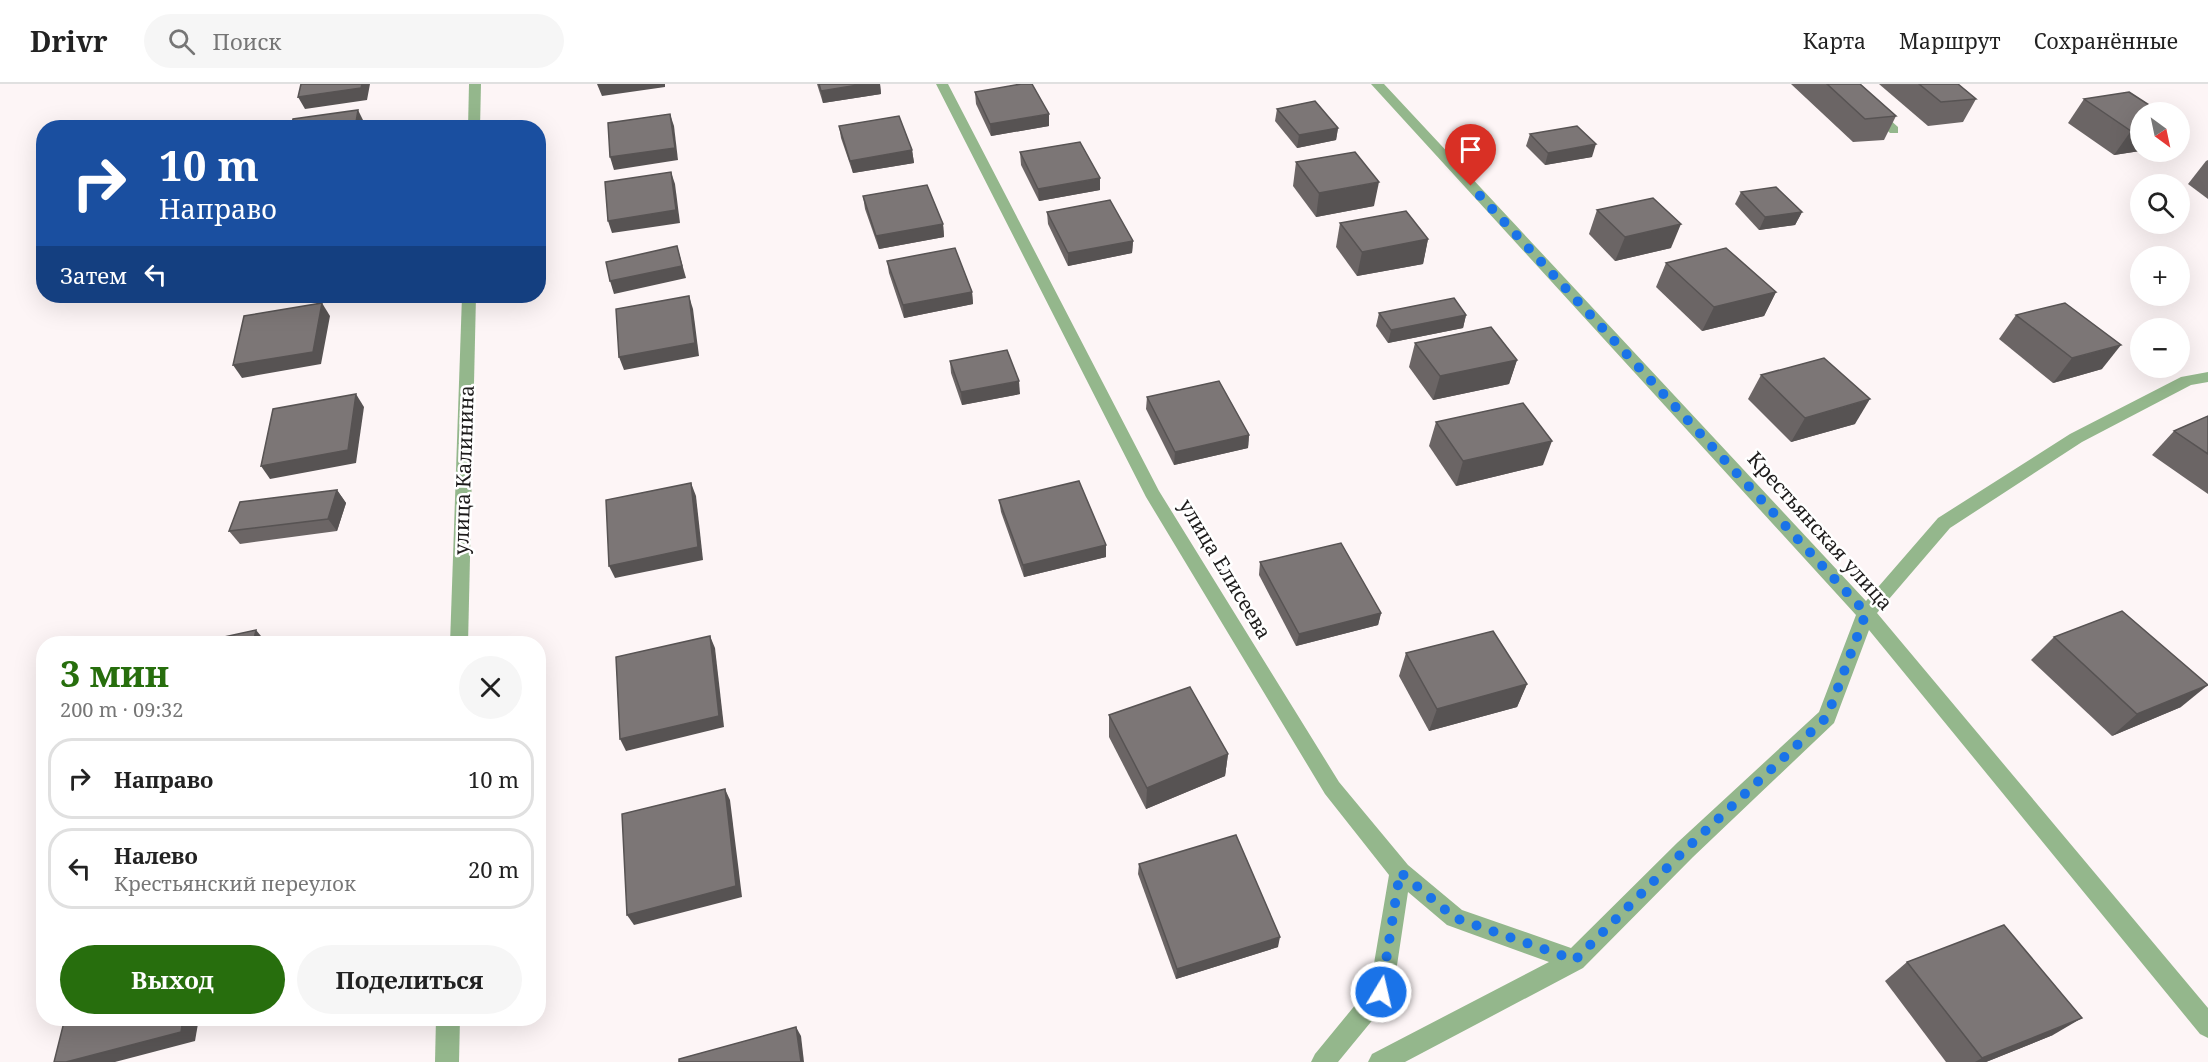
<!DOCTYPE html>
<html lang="ru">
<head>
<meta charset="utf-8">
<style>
	body { margin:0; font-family:"Noto Serif",serif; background:#f6f6f6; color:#222; height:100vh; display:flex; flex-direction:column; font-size:22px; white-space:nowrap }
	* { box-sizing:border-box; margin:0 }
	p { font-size:20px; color:#767676 }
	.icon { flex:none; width:33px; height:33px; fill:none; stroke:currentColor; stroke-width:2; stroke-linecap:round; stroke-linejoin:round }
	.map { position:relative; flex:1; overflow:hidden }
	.details { position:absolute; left:36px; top:552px; width:510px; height:390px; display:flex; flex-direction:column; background:#fff; border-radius:24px; box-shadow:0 6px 24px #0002 }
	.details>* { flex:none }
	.hud { position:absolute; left:36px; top:36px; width:510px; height:183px; border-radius:24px; box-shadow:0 6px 24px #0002; background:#1a4fa0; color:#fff; overflow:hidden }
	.needle { width:39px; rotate:147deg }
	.controls { position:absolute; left:2130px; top:18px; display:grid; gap:12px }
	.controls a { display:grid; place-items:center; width:60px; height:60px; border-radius:50%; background:#fff; box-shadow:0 6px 24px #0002; font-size:30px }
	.pin { position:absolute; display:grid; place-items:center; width:51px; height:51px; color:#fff; margin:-62px -26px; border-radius:50% 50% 50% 0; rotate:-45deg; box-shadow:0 0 6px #0007 }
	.pin .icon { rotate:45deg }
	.me { position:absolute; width:66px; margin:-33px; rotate:9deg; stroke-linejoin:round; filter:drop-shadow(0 0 4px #0008) }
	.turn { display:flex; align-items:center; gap:21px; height:126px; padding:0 24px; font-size:27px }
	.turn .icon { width:78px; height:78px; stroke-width:2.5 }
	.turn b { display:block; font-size:42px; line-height:51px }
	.then { display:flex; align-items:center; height:57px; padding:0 24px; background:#0003; gap:12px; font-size:22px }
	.round { display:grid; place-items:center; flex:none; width:63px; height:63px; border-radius:32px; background:#f6f6f6 }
	.overview { display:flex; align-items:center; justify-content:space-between; height:102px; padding:0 24px }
	h1 { font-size:36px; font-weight:700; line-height:45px; color:#276e0d }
	.cta { display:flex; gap:12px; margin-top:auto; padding:12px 24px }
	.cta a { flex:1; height:69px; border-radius:36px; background:#276e0d; color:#fff; font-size:24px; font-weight:700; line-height:69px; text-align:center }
	.cta a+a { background:#f6f6f6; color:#222 }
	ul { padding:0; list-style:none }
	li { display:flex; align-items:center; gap:18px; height:81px; margin:0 12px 9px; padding:0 12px; border:3px solid #e0e0e0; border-radius:24px }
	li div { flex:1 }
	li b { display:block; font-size:22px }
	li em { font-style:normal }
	header { display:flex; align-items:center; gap:36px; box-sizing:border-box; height:84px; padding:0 30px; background:#fff; border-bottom:2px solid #e0e0e0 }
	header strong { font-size:28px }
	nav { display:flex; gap:33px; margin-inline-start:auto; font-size:21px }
	.search { width:420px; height:54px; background:#f6f6f6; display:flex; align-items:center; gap:15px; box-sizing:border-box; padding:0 21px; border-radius:33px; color:#767676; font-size:22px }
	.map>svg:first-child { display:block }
</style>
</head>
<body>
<header>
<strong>Drivr</strong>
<div class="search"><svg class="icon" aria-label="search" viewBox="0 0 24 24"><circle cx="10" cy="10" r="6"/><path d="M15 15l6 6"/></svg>Поиск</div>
<nav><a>Карта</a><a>Маршрут</a><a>Сохранённые</a></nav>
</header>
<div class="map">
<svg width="2208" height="978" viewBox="0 0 2208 978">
	<rect width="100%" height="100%" fill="#fdf5f6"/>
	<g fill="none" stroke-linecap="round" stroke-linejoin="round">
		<path fill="#94b78c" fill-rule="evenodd" d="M1837 0H1850L1898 43V49H1890Z"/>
		<g fill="#94b78c" fill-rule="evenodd">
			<path d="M469 0H481L480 44H468Z"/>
			<path d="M936 0H948L1159 407 1339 698 1408 781 1462 826 1571 864 1677 759 1819 628 1856 531 1371 0H1384L1866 517 1938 434 2070 350 2181 293 2208 288V298L2191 301 2082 358 1950 444 1877 529 2208 924V954L2200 950 1869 546 1834 639 1693 773 1583 884 1405 978H1368L1372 970 1549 878 1447 841 1408 808 1393 908 1389 916 1338 978H1311L1315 970 1370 903 1389 791 1325 710 1146 413Z"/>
			<path d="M462 212H476L468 560H450Z"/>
			<path d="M436 934H460L459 978H435Z"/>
		</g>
	</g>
	<g fill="#6b6565">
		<path d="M817 0H880L881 10 823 19Z"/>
		<path d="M1791 0H1860L1896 32 1884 56 1853 58Z"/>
		<path d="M1879 0H1958L1976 15 1963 38 1928 42Z"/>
		<path d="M975 8 1049 42 991 52 976 20Z"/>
		<path d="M2084 15 2140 28V67L2114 71 2068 39Z"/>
		<path d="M1277 25 1338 44 1336 56 1297 64 1275 37Z"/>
		<path d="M839 42 912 66 914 79 853 89 841 54Z"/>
		<path d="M1530 50 1592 73 1545 81 1526 62Z"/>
		<path d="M1020 68 1100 106 1039 117 1021 81Z"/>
		<path d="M2208 76V115L2188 100 2206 77Z"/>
		<path d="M1296 78 1374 122 1316 133 1293 102Z"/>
		<path d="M1741 108 1802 128 1795 141 1759 146 1735 120Z"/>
		<path d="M863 112 943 140 944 153 879 165 865 125Z"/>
		<path d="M1597 126 1671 164 1615 177 1589 150Z"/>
		<path d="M1047 128 1133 157 1132 169 1068 182 1048 140Z"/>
		<path d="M1340 139 1428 155 1423 180 1357 192 1336 163Z"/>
		<path d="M887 177 972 208 973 220 904 234 889 189Z"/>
		<path d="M1666 179 1776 208 1764 232 1702 247 1656 203Z"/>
		<path d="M1379 229 1466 231 1463 244 1388 259 1376 242Z"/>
		<path d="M2016 231 2102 285 2053 299 1999 255Z"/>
		<path d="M1415 259 1517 276 1509 300 1433 316 1409 283Z"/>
		<path d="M950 277 1020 310 962 321 951 289Z"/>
		<path d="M1761 291 1855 340 1791 358 1748 315Z"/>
		<path d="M1147 313 1249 351 1248 364 1174 381 1146 325Z"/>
		<path d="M2208 332V410L2152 371 2174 347Z"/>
		<path d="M1436 338 1543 381 1456 402 1429 362Z"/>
		<path d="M337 406 346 419 337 447 240 460 229 447Z"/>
		<path d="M999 416 1106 461V473L1024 493 1001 428Z"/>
		<path d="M1260 478 1381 529 1378 541 1296 562 1259 491Z"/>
		<path d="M2054 553 2181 623 2112 652 2031 576Z"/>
		<path d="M1406 569 1527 600 1517 623 1429 647 1399 592Z"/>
		<path d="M1109 631 1228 670 1225 692 1146 725 1109 653Z"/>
		<path d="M1139 780 1278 863 1176 895 1138 790Z"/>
		<path d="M1907 878 2053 951 1986 978H1946L1885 897Z"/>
	</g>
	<g fill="#575353">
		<path d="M362 0H370L367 16 305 25 298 13Z"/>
		<path d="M597 0H665V3L602 12Z"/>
		<path d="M864 0H880L881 10 823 19 821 7Z"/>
		<path d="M358 26 364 38 363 44H355Z"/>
		<path d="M670 30 674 42 678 76 614 86 610 73Z"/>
		<path d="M1049 30V42L991 52 990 40Z"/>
		<path d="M1338 44 1336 56 1297 64 1299 51Z"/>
		<path d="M2140 46V67L2114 71 2131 47Z"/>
		<path d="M1596 60 1592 73 1545 81 1548 69Z"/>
		<path d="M912 66 914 79 853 89 850 77Z"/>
		<path d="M671 88 675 100 680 139 612 149 608 137Z"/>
		<path d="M1100 94V106L1039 117 1038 105Z"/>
		<path d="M1379 98 1374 122 1316 133 1319 109Z"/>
		<path d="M1802 128 1795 141 1759 146 1765 133Z"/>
		<path d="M943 140 944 153 879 165 876 152Z"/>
		<path d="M1681 140 1671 164 1615 177 1625 153Z"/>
		<path d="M1428 155 1423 180 1357 192 1362 168Z"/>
		<path d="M1133 157 1132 169 1068 182V169Z"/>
		<path d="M677 162 686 194 614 210 610 197Z"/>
		<path d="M972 208 973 220 904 234 903 221Z"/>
		<path d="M1776 208 1764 232 1702 247 1714 223Z"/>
		<path d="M256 212H287L259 216Z"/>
		<path d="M689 212 693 225 699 272 624 286 619 273Z"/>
		<path d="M322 219 330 232 321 280 242 294 233 281Z"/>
		<path d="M1466 231 1463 244 1388 259 1391 246Z"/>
		<path d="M2121 261 2102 285 2053 299 2072 274Z"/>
		<path d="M1517 276 1509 300 1433 316 1440 292Z"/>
		<path d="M1019 297 1020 310 962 321 961 308Z"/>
		<path d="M356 310 364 323 356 379 270 395 261 382Z"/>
		<path d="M1870 315 1855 340 1791 358 1805 334Z"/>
		<path d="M1249 351 1248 364 1174 381 1175 368Z"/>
		<path d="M1552 357 1543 381 1456 402 1463 377Z"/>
		<path d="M691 399 696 412 703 476 615 494 609 482Z"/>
		<path d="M337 406 346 419 337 447 328 435Z"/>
		<path d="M1106 461V473L1024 493 1023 481Z"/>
		<path d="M1381 529 1378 541 1296 562 1299 550Z"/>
		<path d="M256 546 266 558V560H253Z"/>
		<path d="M710 552 715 564 724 643 626 667 620 655Z"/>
		<path d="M1527 600 1517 623 1429 647 1437 625Z"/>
		<path d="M2208 601 2181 623 2112 652 2137 630Z"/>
		<path d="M1228 670 1225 692 1146 725 1147 704Z"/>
		<path d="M725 705 730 716 742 813 634 841 627 831Z"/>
		<path d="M1280 853 1278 863 1176 895 1177 885Z"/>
		<path d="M183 934H199L195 957 115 978H66Z"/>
		<path d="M2082 934 2053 951 1986 978H1975L1982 974Z"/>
		<path d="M796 943 801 952 804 978H801Z"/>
	</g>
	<g fill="#7c7676" stroke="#575353" stroke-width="1.5">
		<path d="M301 0H362L361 4 298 13Z"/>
		<path d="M819 0H864L821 7Z"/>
		<path d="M1021 0H1032L1049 30 990 40 975 8Z"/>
		<path d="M1827 0H1860L1896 32 1865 35Z"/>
		<path d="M1919 0H1958L1976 15 1941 18Z"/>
		<path d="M2129 8 2160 28H2140V46L2131 47 2084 15Z"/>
		<path d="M1315 17 1338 44 1299 51 1277 25Z"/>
		<path d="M358 26 355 44H291L293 35Z"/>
		<path d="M670 30 675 64 610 73 608 39Z"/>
		<path d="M899 32 912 66 850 77 839 42Z"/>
		<path d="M1577 42 1596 60 1548 69 1530 50Z"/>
		<path d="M1080 58 1100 94 1038 105 1020 68Z"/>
		<path d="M1355 68 1379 98 1319 109 1296 78Z"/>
		<path d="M671 88 676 126 608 137 605 98Z"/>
		<path d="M927 101 943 140 876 152 863 112Z"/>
		<path d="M1776 103 1802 128 1765 133 1741 108Z"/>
		<path d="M1653 114 1681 140 1625 153 1597 126Z"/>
		<path d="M1110 116 1133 157 1068 169 1047 128Z"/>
		<path d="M1406 127 1428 155 1362 168 1340 139Z"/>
		<path d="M677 162 682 182 610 197 606 178Z"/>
		<path d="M955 164 972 208 903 221 887 177Z"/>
		<path d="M1726 164 1776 208 1714 223 1666 179Z"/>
		<path d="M689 212 695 259 619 273 616 225Z"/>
		<path d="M1454 214 1466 231 1391 246 1379 229Z"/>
		<path d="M322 219 313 268 233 281 244 232Z"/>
		<path d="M2065 219 2121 261 2072 274 2016 231Z"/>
		<path d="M1491 243 1517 276 1440 292 1415 259Z"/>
		<path d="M1007 266 1019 297 961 308 950 277Z"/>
		<path d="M1824 274 1870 315 1805 334 1761 291Z"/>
		<path d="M1219 297 1249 351 1175 368 1147 313Z"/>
		<path d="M356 310 348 366 261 382 273 325Z"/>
		<path d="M1523 319 1552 357 1463 377 1436 338Z"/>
		<path d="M2208 332V370L2174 347Z"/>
		<path d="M1079 397 1106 461 1023 481 999 416Z"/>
		<path d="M691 399 698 463 609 482 606 416Z"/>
		<path d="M337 406 328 435 229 447 240 418Z"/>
		<path d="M1341 459 1381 529 1299 550 1260 478Z"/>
		<path d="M2122 527 2208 601 2137 630 2054 553Z"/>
		<path d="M256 546 253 560H192Z"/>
		<path d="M1493 547 1527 600 1437 625 1406 569Z"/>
		<path d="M710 552 719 632 620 655 616 573Z"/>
		<path d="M1190 603 1228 670 1147 704 1109 631Z"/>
		<path d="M725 705 736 802 627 831 622 730Z"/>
		<path d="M1236 751 1280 853 1177 885 1139 780Z"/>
		<path d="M2004 841 2082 934 1982 974 1907 878Z"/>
		<path d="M65 934H183L181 948 66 978H54Z"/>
		<path d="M796 943 801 978H679V975Z"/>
	</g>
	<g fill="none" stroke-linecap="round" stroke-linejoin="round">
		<path stroke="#1a73e8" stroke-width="10" stroke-dasharray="0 18" d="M1381 908 1400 788 1455 834 1575 876 1685 766 1827 633 1866 529 1471 102"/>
	</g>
	<g text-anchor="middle" stroke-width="5" stroke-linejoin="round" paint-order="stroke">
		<g font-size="20" fill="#1d1b1b" stroke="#fff">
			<text transform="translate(464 386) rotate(-88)" y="7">улица Калинина</text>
			<text transform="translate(1820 447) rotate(48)" y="7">Крестьянская улица</text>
			<text transform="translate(1225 485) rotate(59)" y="7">улица Елисеева</text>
		</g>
	</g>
</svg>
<div class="controls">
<a><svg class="needle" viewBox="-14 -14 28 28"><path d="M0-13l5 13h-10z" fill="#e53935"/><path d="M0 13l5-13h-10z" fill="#767676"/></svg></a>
<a><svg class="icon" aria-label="search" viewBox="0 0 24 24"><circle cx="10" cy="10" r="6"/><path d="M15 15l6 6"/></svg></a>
<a>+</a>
<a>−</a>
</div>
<div class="pin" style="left:1471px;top:102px;background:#d93025"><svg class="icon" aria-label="arrive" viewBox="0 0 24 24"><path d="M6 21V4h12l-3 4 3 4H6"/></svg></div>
<svg class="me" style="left:1381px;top:908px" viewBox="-20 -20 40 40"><circle r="17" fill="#1a73e8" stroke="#fff" stroke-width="3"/><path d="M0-11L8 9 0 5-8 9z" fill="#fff"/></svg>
<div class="hud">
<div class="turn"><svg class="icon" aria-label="right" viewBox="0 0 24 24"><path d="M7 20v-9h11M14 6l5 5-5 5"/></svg><div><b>10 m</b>Направо</div></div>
<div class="then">Затем<svg class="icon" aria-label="left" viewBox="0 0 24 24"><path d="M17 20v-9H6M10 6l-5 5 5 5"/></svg></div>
</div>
<section class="details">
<div class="overview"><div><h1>3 мин</h1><p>200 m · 09:32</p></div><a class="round"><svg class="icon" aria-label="close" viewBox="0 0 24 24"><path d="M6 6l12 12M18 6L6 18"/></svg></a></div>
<ul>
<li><svg class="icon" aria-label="right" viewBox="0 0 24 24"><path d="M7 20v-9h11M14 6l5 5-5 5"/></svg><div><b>Направо</b></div><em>10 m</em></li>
<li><svg class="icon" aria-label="left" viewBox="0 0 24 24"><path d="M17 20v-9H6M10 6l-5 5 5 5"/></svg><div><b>Налево</b><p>Крестьянский переулок</p></div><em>20 m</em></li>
</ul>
<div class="cta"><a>Выход</a><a>Поделиться</a></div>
</section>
</div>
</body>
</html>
